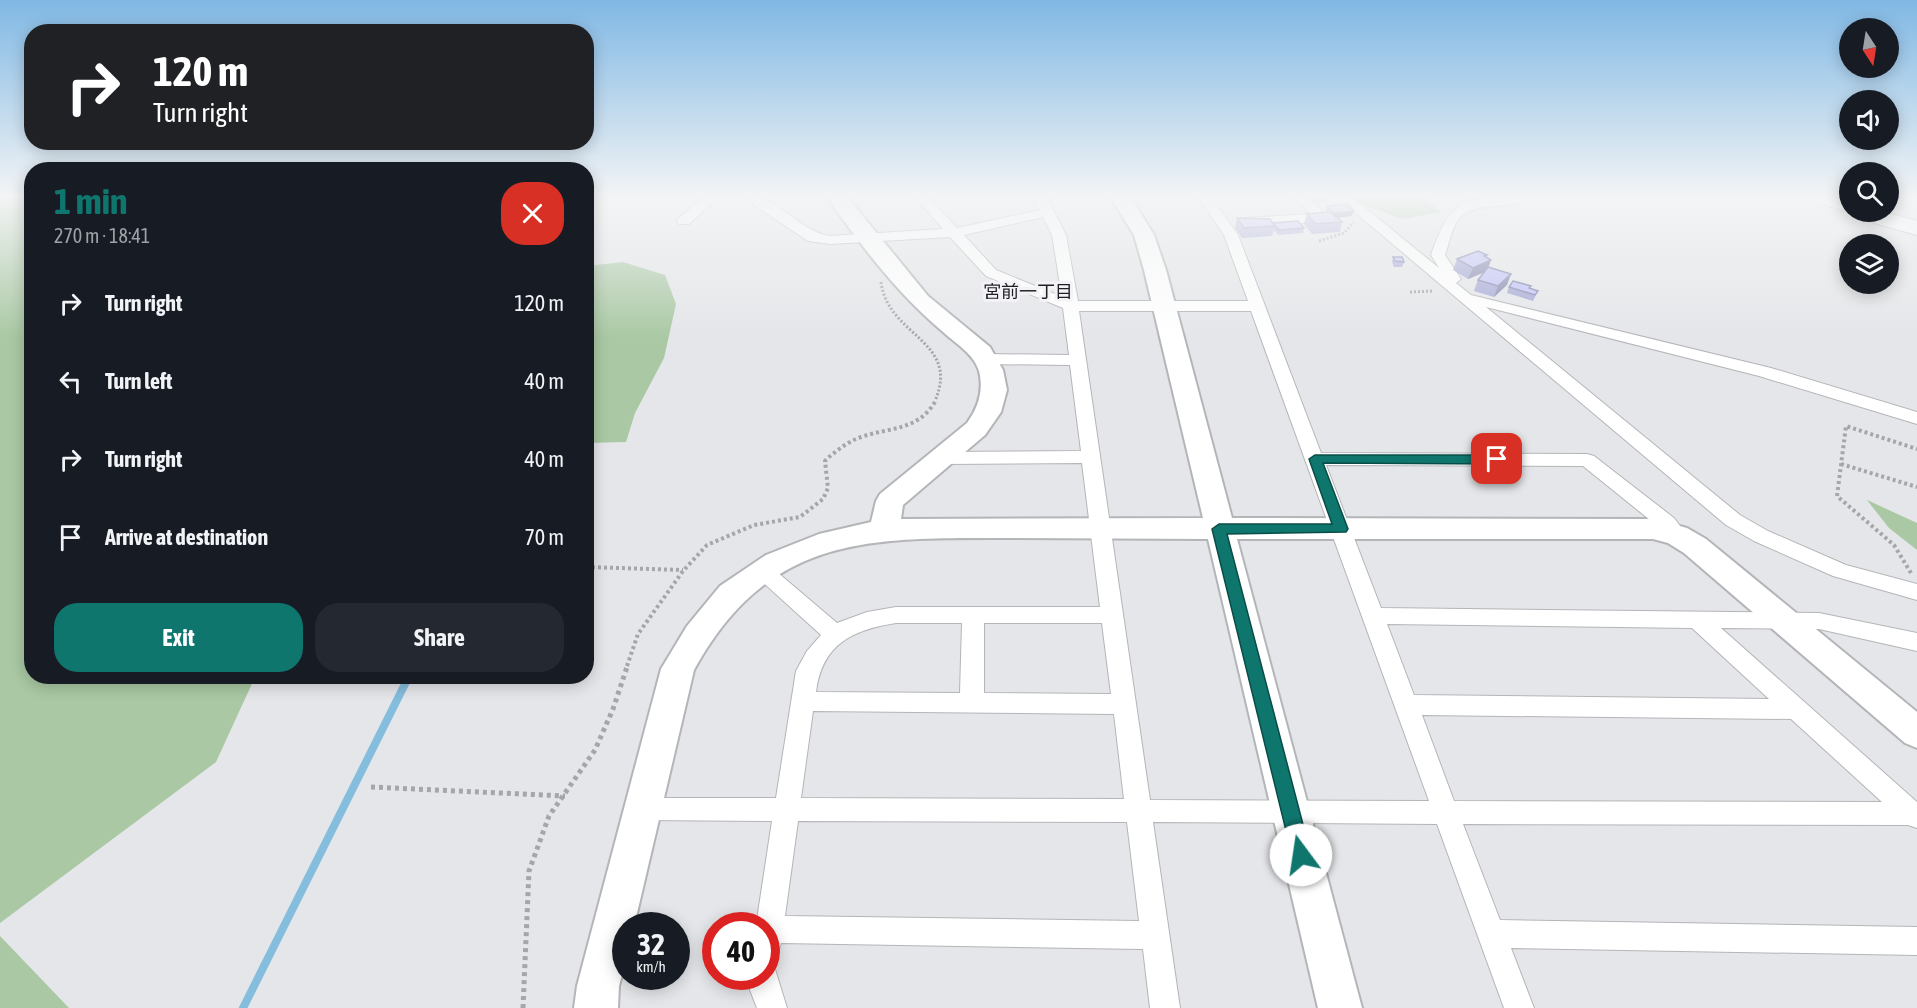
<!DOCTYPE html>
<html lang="en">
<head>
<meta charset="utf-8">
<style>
	body { margin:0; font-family:"Asap Condensed","Noto Sans JP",sans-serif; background:#242831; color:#f1f3f6; height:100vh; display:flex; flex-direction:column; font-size:22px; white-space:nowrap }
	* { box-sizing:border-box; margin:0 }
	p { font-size:20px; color:#9ea1a6 }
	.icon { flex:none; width:33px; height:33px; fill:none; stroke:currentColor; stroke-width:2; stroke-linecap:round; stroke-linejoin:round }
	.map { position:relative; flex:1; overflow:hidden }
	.drawer { position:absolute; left:24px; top:162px; width:570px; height:522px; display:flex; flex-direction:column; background:#171b24; border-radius:24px; box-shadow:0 3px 15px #0003 }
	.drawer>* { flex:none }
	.guide { position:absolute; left:24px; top:24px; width:570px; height:126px; border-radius:24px; box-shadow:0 3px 15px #0003; background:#202124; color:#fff; overflow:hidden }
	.needle { width:39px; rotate:168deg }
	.buttons { position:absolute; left:1839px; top:18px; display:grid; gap:12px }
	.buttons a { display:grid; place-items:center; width:60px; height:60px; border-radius:50%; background:#171b24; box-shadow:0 3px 15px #0003; font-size:30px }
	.speed { position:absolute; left:612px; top:912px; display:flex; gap:12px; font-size:30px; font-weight:700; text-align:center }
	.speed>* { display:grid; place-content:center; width:78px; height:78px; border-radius:50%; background:#171b24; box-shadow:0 3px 15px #0003; line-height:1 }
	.speed small { font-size:15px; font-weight:400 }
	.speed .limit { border:9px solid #d22; background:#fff; color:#111 }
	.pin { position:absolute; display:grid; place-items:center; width:51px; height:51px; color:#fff; margin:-26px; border-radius:12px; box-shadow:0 3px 9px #0006 }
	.me { position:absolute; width:66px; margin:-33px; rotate:346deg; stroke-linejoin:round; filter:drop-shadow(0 0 4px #0008) }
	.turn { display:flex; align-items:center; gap:21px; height:126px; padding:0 30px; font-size:27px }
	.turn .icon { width:78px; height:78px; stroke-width:2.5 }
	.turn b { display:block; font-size:42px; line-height:51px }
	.round { display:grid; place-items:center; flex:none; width:63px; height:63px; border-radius:24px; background:#242831 }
	.head { display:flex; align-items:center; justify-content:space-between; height:102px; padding:0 30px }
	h1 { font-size:36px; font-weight:700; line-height:45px; color:#0f766e }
	.primary-button { display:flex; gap:12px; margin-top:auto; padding:12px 30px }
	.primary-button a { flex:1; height:69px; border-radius:24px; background:#0f766e; color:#fff; font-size:24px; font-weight:700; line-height:69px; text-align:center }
	.primary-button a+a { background:#242831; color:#f1f3f6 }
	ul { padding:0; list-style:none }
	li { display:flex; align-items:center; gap:18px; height:78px; padding:0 30px }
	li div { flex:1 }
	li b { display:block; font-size:22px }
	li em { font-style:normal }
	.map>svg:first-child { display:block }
</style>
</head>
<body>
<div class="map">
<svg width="1917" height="1008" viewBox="0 0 1917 1008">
	<rect width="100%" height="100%" fill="#e5e6e9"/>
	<g fill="#a9c8a3">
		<path d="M0 198H31L32 676 255 677 216 762 0 923Z"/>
		<path d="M1345 198H1424L1440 212 1403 219Z"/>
		<path d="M623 262 665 275 676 304 664 358 635 413 626 442 587 443V266Z"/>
		<path d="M1867 500 1917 523V550L1889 528Z"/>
		<path d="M0 936 69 1008H0Z"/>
	</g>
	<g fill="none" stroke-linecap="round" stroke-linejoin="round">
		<path stroke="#84bddd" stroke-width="8" d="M243 1008 409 676"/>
		<defs>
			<g id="street">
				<path d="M703 198H718L689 224H679L677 221 679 218Z"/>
				<path d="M749 198C777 195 800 232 830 236L943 229 916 198H929L957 228 1040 210 1034 198H1047L1066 235 1078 301H1248L1224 235 1199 198H1212L1238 235 1321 453 1587 454 1594 456 1674 518 1687 535 1684 540C1671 544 1668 537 1660 528L1583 466 1326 465 1381 608 1819 613 1917 633V651L1819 629 1721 628 1917 802V828L1908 825 1463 824 1500 920 1917 927V955L1511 948 1534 1008H1504L1437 824 1153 822 1180 1008H1150L1143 949 781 943 776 959 767 963 774 966 787 1008H757L750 990V976H766V926H756L772 821 643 820 634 817 630 809 634 801 643 798H776L796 671 807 651 821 635 756 576 753 571 756 566 763 563 770 566 837 623 867 612 896 607H1100L1082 463 941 464 934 462 932 458 934 454 941 452 1081 451 1070 365 985 364 977 359 985 354 1069 355 1063 308 986 276 950 237 830 244 808 241 754 205ZM1043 217 1052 235 1062 297 996 270 964 235ZM1079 311H1251L1429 801 1150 800ZM896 623H962L960 693 816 692C822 644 852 630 896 623ZM984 623H1102L1111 694 984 693ZM1387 624 1692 628 1769 699 1414 695ZM813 711 1114 714 1124 799 801 798ZM1422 715 1791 719 1882 802 1454 801ZM798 821 1127 822 1139 921 785 916Z"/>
				<path d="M1295 198H1308L1329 218 1322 222 1246 226 1239 222 1246 218 1310 214Z"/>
				<path d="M1338 198H1353L1439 268 1431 255C1452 196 1463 198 1523 198 1514 211 1474 200 1459 219 1451 229 1449 244 1445 255L1461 279 1456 283 1471 295 1771 368 1917 412V424L1759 376 1486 307 1740 515 1768 531 1846 565 1917 584V600L1833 576 1754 541 1726 525Z"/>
			</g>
			<path id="secondary" d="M828 198H848L928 296 990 347 1003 370 1007 390 1001 412 985 435 903 505 901 519 1203 518 1144 270 1134 235 1111 198H1131L1154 235 1166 270 1232 518 1653 519 1687 528 1706 539 1917 712V748L1905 743 1684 553 1668 543 1653 539H1237L1362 1008H1318L1208 539C1141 539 1074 538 1007 538 869 538 769 534 694 670L634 926H626V960L619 986 618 1008H574L577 986 661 669 687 626 720 586 766 555 819 534 871 522 876 501 880 494 967 423C978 408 984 391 979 371 974 354 955 343 942 331 899 295 860 245 828 198Z"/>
			<path id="primary" d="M1817 198H1846L1850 199V212H1884L1917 221V235L1853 217 1851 213 1820 203Z"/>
		</defs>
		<use href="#street" stroke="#b4b5b8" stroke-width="2"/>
		<use href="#secondary" stroke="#b4b5b8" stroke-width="4"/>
		<use href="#primary" stroke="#b4b5b8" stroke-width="2"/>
		<g stroke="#a5a6a9" stroke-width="3" stroke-dasharray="2 2" stroke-linecap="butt">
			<path d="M1319 241 1344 233 1354 222"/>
			<path d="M881 282C888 337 961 340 935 401"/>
			<path d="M1410 292 1434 291"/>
		</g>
		<g stroke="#a5a6a9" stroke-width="4" stroke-dasharray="3 3" stroke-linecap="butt">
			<path d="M1841 464 1917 487"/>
			<path d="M586 567 683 570"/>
			<path d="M1911 573 1894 545 1837 496 1846 426 1917 449"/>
			<path d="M627 666 638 634 683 571 707 545 754 525 800 517 823 499 828 488 825 461 829 457C839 449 849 441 861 437 890 427 919 431 936 400"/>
		</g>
		<g stroke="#a5a6a9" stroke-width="5" stroke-dasharray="4 4" stroke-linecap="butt">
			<path d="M371 787 565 796"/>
			<path d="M523 1008 529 871 549 816 595 750 613 709 628 664"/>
		</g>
		<use href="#street" fill="#fff" fill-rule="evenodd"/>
		<use href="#secondary" fill="#fff" fill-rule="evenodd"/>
		<use href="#primary" fill="#fff" fill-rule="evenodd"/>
	</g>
	<g fill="#a5a7d5">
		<path d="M1309 198H1326L1325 201 1315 202 1312 200 1313 198Z"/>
		<path d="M1327 206 1352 216 1337 218 1342 222 1340 232 1312 234 1304 224 1307 214 1327 212 1326 211Z"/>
		<path d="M1237 218 1273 223 1304 228 1303 233 1278 235 1274 230 1272 236 1242 238 1235 228Z"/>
		<path d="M1487 255 1486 257 1491 260 1488 267 1507 285 1494 297 1474 291 1478 280 1485 272 1468 279 1453 270 1457 259Z"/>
		<path d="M1393 257 1404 262 1402 267H1394L1392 262Z"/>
		<path d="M1509 287 1529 288 1538 291 1533 301 1507 293Z"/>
	</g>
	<g fill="#8688ae">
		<path d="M1316 198H1326L1325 201 1315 202Z"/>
		<path d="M1354 211 1352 216 1333 218 1334 213Z"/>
		<path d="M1487 255 1484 263 1491 260 1487 271 1468 279 1473 268 1484 256Z"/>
		<path d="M1511 274 1507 285 1494 297 1498 286Z"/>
	</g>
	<g fill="#c0c2f8" stroke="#8688ae" stroke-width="1.5">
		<path d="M1347 204 1354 211 1334 213 1327 206Z"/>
		<path d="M1330 212 1342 222 1315 224 1307 214Z"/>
		<path d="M1237 218 1270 219 1275 226 1244 228Z"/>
		<path d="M1298 221 1304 228 1279 230 1273 223Z"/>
		<path d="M1478 251 1487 255 1484 256 1491 260 1473 268 1457 259Z"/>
		<path d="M1393 257H1402L1404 262 1395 261Z"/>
		<path d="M1488 267 1511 274 1498 286 1478 280Z"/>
		<path d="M1513 281 1531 286 1529 288 1538 291 1535 295 1509 287Z"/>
	</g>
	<linearGradient id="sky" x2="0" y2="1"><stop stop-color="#80b8e4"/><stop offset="0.58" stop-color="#f3f4f5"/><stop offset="1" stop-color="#f3f4f5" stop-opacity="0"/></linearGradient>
	<rect width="1917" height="339" fill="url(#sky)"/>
	<path fill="#0f766e" stroke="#0a4d48" stroke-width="1.5" d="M1315 455H1497L1503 459 1497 464 1323 463 1348 529 1346 532 1227 534 1311 855 1308 861 1301 864 1295 861 1292 855 1212 529 1219 524H1332L1309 459Z"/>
	<g text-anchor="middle" stroke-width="6" stroke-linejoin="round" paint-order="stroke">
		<g font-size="18" fill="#1f1f21" stroke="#f3f3f7">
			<text x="1028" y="298">宮前一丁目</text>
		</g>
	</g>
</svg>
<div class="buttons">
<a><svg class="needle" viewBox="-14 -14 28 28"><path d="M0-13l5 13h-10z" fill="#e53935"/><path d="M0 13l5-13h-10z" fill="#9ea1a6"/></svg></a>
<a><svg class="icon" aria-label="sound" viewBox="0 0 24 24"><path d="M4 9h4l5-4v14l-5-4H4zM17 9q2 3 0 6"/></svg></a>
<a><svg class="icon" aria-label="search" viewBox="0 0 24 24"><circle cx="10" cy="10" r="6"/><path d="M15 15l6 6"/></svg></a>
<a><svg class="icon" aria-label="layers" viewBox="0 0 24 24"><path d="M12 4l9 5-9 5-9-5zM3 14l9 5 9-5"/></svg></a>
</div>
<div class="speed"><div>32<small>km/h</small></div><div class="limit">40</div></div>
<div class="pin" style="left:1497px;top:459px;background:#d93025"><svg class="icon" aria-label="arrive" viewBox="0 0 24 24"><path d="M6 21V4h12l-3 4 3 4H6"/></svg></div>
<svg class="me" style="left:1301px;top:855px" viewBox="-20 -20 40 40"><circle r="19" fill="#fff"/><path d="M0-13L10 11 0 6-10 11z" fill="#0f766e"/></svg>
<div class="guide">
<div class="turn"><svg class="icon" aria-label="right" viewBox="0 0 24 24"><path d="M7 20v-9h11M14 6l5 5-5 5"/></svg><div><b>120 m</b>Turn right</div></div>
</div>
<section class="drawer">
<div class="head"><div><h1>1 min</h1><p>270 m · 18:41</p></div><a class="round" style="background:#d93025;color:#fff"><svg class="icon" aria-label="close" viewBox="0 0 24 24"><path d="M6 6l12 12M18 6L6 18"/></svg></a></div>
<ul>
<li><svg class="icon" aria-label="right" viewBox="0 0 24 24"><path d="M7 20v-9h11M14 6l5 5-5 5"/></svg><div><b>Turn right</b></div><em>120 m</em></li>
<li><svg class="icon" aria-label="left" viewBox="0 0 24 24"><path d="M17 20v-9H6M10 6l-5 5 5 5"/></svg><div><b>Turn left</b></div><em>40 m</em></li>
<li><svg class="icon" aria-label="right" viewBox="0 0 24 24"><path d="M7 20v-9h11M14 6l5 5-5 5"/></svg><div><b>Turn right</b></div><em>40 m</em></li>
<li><svg class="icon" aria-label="arrive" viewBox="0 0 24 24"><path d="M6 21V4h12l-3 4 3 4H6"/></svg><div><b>Arrive at destination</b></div><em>70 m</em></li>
</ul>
<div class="primary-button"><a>Exit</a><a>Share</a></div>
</section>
</div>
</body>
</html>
